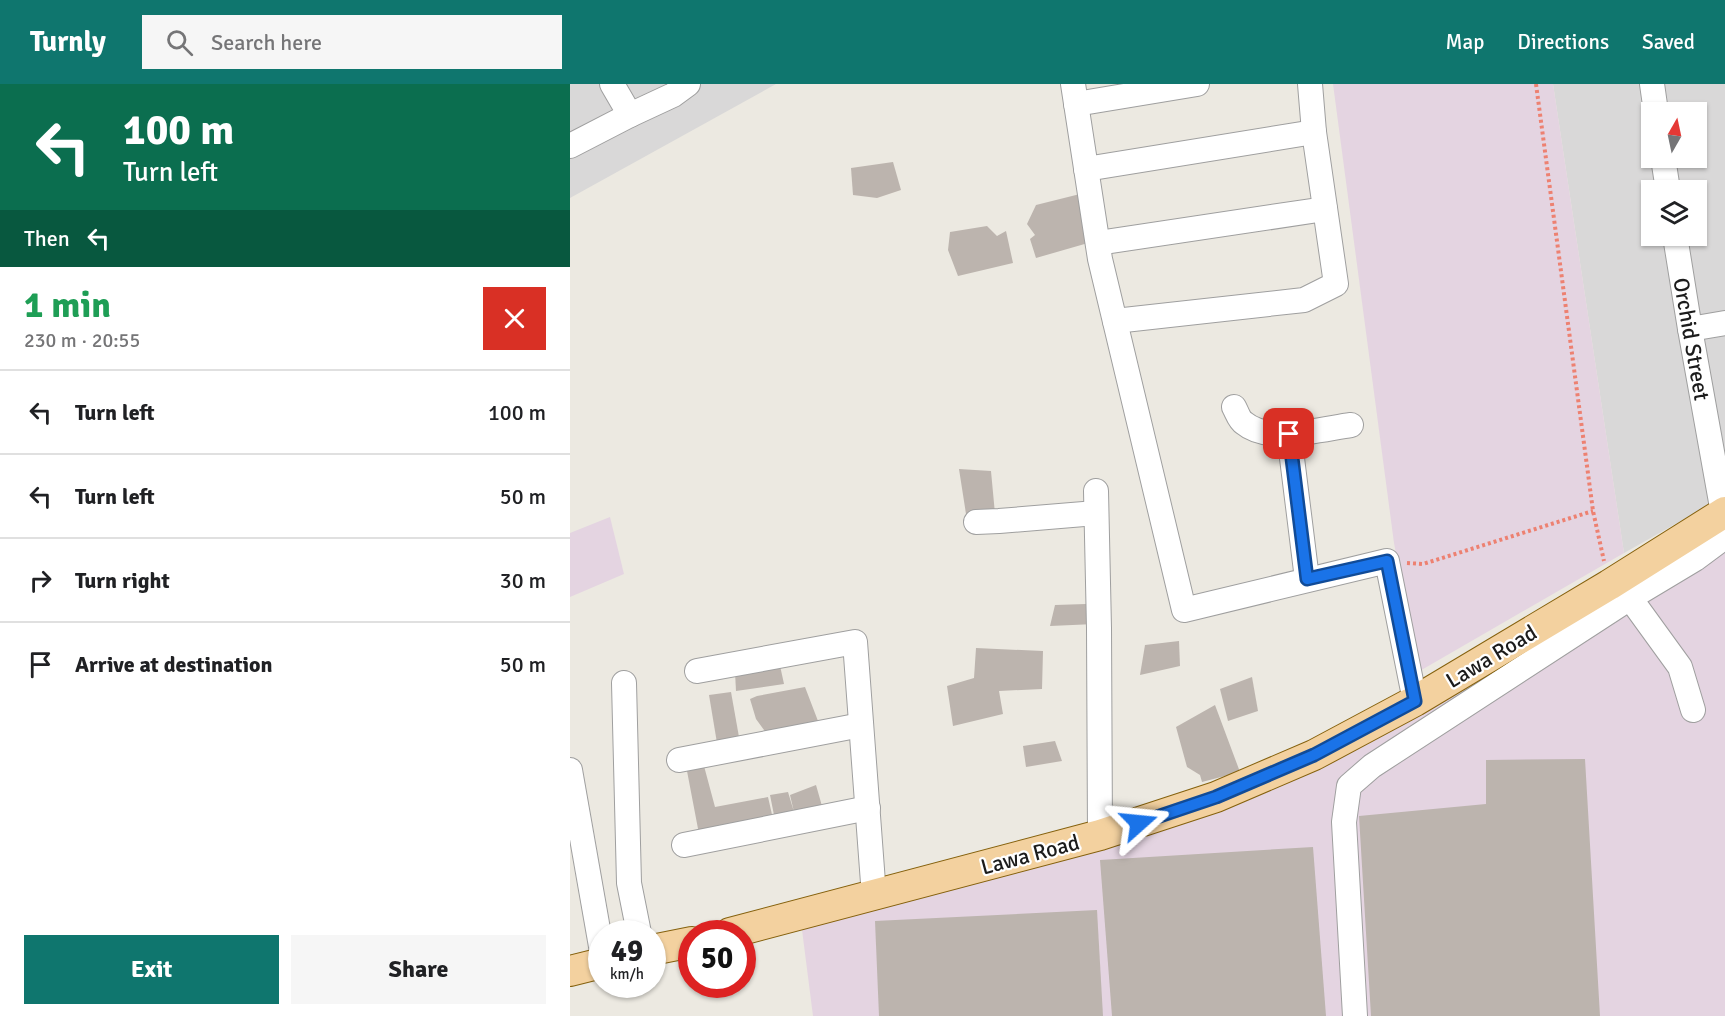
<!DOCTYPE html>
<html lang="en">
<head>
<meta charset="utf-8">
<style>
	body { margin:0; font-family:Signika,sans-serif; background:#f6f6f6; color:#202124; height:100vh; display:flex; flex-direction:column; font-size:22px; white-space:nowrap }
	* { box-sizing:border-box; margin:0 }
	p { font-size:20px; color:#757577 }
	.icon { flex:none; width:33px; height:33px; fill:none; stroke:currentColor; stroke-width:2; stroke-linecap:round; stroke-linejoin:round }
	.map { position:relative; flex:1; overflow:hidden }
	.side { display:flex; flex-direction:column; background:#fff; width:570px }
	.side>* { flex:none }
	.guide { background:#0b6e4f; color:#fff; overflow:hidden }
	.needle { width:39px; rotate:9deg }
	.buttons { position:absolute; left:1071px; top:18px; display:grid; gap:12px }
	.buttons a { display:grid; place-items:center; width:66px; height:66px; border-radius:0px; background:#fff; box-shadow:0 2px 4px #0004; font-size:30px }
	.speed { position:absolute; left:18px; top:836px; display:flex; gap:12px; font-size:30px; font-weight:700; text-align:center }
	.speed>* { display:grid; place-content:center; width:78px; height:78px; border-radius:50%; background:#fff; box-shadow:0 2px 4px #0004; line-height:1 }
	.speed small { font-size:15px; font-weight:400 }
	.speed .limit { border:9px solid #d22; background:#fff; color:#111 }
	.pin { position:absolute; display:grid; place-items:center; width:51px; height:51px; color:#fff; margin:-26px; border-radius:12px; box-shadow:0 3px 9px #0006 }
	.me { position:absolute; width:66px; margin:-33px; rotate:72deg; stroke-linejoin:round; filter:drop-shadow(0 0 4px #0008) }
	.turn { display:flex; align-items:center; gap:21px; height:126px; padding:0 24px; font-size:27px }
	.turn .icon { width:78px; height:78px; stroke-width:2.5 }
	.turn b { display:block; font-size:42px; line-height:51px }
	.then { display:flex; align-items:center; height:57px; padding:0 24px; background:#0003; gap:12px; font-size:22px }
	.round { display:grid; place-items:center; flex:none; width:63px; height:63px; border-radius:0px; background:#f6f6f6 }
	.summary { display:flex; align-items:center; justify-content:space-between; height:102px; padding:0 24px }
	h1 { font-size:36px; font-weight:700; line-height:45px; color:#1e9e55 }
	.action { display:flex; gap:12px; margin-top:auto; padding:12px 24px }
	.action a { flex:1; height:69px; border-radius:0px; background:#0f766e; color:#fff; font-size:24px; font-weight:700; line-height:69px; text-align:center }
	.action a+a { background:#f6f6f6; color:#202124 }
	ul { padding:0; list-style:none }
	li { display:flex; align-items:center; gap:18px; height:84px; padding:0 24px; border-top:2px solid #e0e0e0 }
	li div { flex:1 }
	li b { display:block; font-size:22px }
	li em { font-style:normal }
	header { display:flex; align-items:center; gap:36px; box-sizing:border-box; height:84px; padding:0 30px; background:#0f766e; color:#fff }
	header strong { font-size:28px }
	nav { display:flex; gap:33px; margin-inline-start:auto; font-size:21px }
	.search { width:420px; height:54px; background:#f6f6f6; display:flex; align-items:center; gap:15px; box-sizing:border-box; padding:0 21px; border-radius:0px; color:#757577; font-size:22px }
	main { display:flex; flex:1; min-height:0 }
	.map>svg:first-child { display:block }
</style>
</head>
<body>
<header>
<strong>Turnly</strong>
<div class="search"><svg class="icon" aria-label="search" viewBox="0 0 24 24"><circle cx="10" cy="10" r="6"/><path d="M15 15l6 6"/></svg>Search here</div>
<nav><a>Map</a><a>Directions</a><a>Saved</a></nav>
</header>
<main>
<section class="side">
<div class="guide">
<div class="turn"><svg class="icon" aria-label="left" viewBox="0 0 24 24"><path d="M17 20v-9H6M10 6l-5 5 5 5"/></svg><div><b>100 m</b>Turn left</div></div>
<div class="then">Then<svg class="icon" aria-label="left" viewBox="0 0 24 24"><path d="M17 20v-9H6M10 6l-5 5 5 5"/></svg></div>
</div>
<div class="summary"><div><h1>1 min</h1><p>230 m · 20:55</p></div><a class="round" style="background:#d93025;color:#fff"><svg class="icon" aria-label="close" viewBox="0 0 24 24"><path d="M6 6l12 12M18 6L6 18"/></svg></a></div>
<ul>
<li><svg class="icon" aria-label="left" viewBox="0 0 24 24"><path d="M17 20v-9H6M10 6l-5 5 5 5"/></svg><div><b>Turn left</b></div><em>100 m</em></li>
<li><svg class="icon" aria-label="left" viewBox="0 0 24 24"><path d="M17 20v-9H6M10 6l-5 5 5 5"/></svg><div><b>Turn left</b></div><em>50 m</em></li>
<li><svg class="icon" aria-label="right" viewBox="0 0 24 24"><path d="M7 20v-9h11M14 6l5 5-5 5"/></svg><div><b>Turn right</b></div><em>30 m</em></li>
<li><svg class="icon" aria-label="arrive" viewBox="0 0 24 24"><path d="M6 21V4h12l-3 4 3 4H6"/></svg><div><b>Arrive at destination</b></div><em>50 m</em></li>
</ul>
<div class="action"><a>Exit</a><a>Share</a></div>
</section>
<div class="map">
<svg width="1155" height="932" viewBox="0 0 1155 932">
	<rect width="100%" height="100%" fill="#ece9e1"/>
	<g fill="#d9d8d8" fill-rule="evenodd">
		<path d="M0 0H206L0 114Z"/>
		<path d="M983 0H1155V412L1054 469ZM1082 28H1126V74H1082ZM1082 106H1126V152H1082Z"/>
	</g>
	<g fill="#e4d4e1">
		<path d="M763 0H983L1054 469 848 588 824 459Z"/>
		<path d="M40 433 54 490 0 513V449Z"/>
		<path d="M1155 434V932H243L231 838 670 715Z"/>
	</g>
	<g fill="#bcb4ae">
		<path d="M323 78 331 106 307 114 283 111 281 84Z"/>
		<path d="M514 109 525 157 466 174 460 155 465 151 457 140 466 121Z"/>
		<path d="M417 142 427 152 436 147 443 179 388 192 378 166 380 148Z"/>
		<path d="M389 385 421 387 425 430H396Z"/>
		<path d="M517 502 525 540 480 542 485 521 516 520Z"/>
		<path d="M609 557 610 582 570 591 575 561Z"/>
		<path d="M406 564 473 567 472 605 429 607 433 630 383 642 377 602 404 594Z"/>
		<path d="M209 577 214 600 166 607 165 588Z"/>
		<path d="M682 593 688 627 658 637 650 605Z"/>
		<path d="M235 603 248 637 219 651 211 644 197 650 186 635 180 615 187 612Z"/>
		<path d="M161 608 169 653 147 659 139 611Z"/>
		<path d="M645 621 670 688 632 698 630 691 617 683 606 643Z"/>
		<path d="M485 657 492 677 456 683 453 662Z"/>
		<path d="M1015 675 1030 932H801L789 732 916 720V676Z"/>
		<path d="M134 682 145 723 198 713 203 735 129 750 117 687Z"/>
		<path d="M246 701 254 729 205 736 200 711 218 708 224 728 220 711Z"/>
		<path d="M743 763 756 932H542L530 776Z"/>
		<path d="M527 826 533 932H309L305 837Z"/>
	</g>
	<g fill="none" stroke-linecap="round" stroke-linejoin="round">
		<defs>
			<g id="minor">
				<path d="M42 0 60 31 103 11 118 0"/>
				<path d="M503 0 530 175 614 526 817 477 845 617"/>
				<path d="M1082 0 1086 28"/>
				<path d="M506 20 627 0"/>
				<path d="M0 62 60 31"/>
				<path d="M1093 74 1098 106"/>
				<path d="M516 85 744 48"/>
				<path d="M528 159 755 125"/>
				<path d="M545 237 734 216 766 200 744 48 740 0"/>
				<path d="M1120 245 1155 239"/>
				<path d="M664 323C667 328 669 336 674 339 699 360 752 345 781 341"/>
				<path d="M719 350 737 495"/>
				<path d="M526 407 529 544 530 751"/>
				<path d="M406 438 429 437 526 429"/>
				<path d="M1060 514 1110 583 1123 626"/>
				<path d="M127 587 285 558 304 812"/>
				<path d="M54 599 59 799 69 849"/>
				<path d="M109 676 291 641"/>
				<path d="M0 686 32 868"/>
				<path d="M114 761 298 724"/>
				<path d="M785 932 774 738 779 702 802 682 1060 514 1125 475 1152 455 1153 429 1120 245 1105 152"/>
			</g>
			<g id="major">
				<path d="M160 849 530 751 646 713 744 671 845 617 1039 501 1155 428"/>
				<path d="M82 866 122 858"/>
				<path d="M0 887 32 879"/>
			</g>
		</defs>
		<use href="#minor" stroke="#9f9f9f" stroke-width="26"/>
		<use href="#major" stroke="#85610d" stroke-width="32"/>
		<g stroke="#ed8171" stroke-width="4" stroke-dasharray="3 3" stroke-linecap="butt">
			<path d="M966 0 1023 427 1034 477"/>
			<path d="M837 479 853 480 1023 427"/>
		</g>
		<use href="#minor" stroke="#fff" stroke-width="24"/>
		<use href="#major" stroke="#f3d19f" stroke-width="30"/>
	</g>
	<g fill="none" stroke-linecap="round" stroke-linejoin="round">
		<defs>
			<path id="route" d="M569 739 646 713 744 671 845 617 817 477 737 495 719 350"/>
		</defs>
		<use href="#route" stroke="#114b97" stroke-width="15"/>
		<use href="#route" stroke="#1a73e8" stroke-width="10"/>
	</g>
	<g text-anchor="middle" stroke-width="4.5" stroke-linejoin="round" paint-order="stroke">
		<g font-size="22" fill="#1b1b1b" stroke="#fff">
			<text transform="translate(1122 255) rotate(80)" y="8">Orchid Street</text>
			<text transform="translate(921 572) rotate(-31)" y="8">Lawa Road</text>
			<text transform="translate(460 770) rotate(-15)" y="8">Lawa Road</text>
		</g>
	</g>
</svg>
<div class="buttons">
<a><svg class="needle" viewBox="-14 -14 28 28"><path d="M0-13l5 13h-10z" fill="#e53935"/><path d="M0 13l5-13h-10z" fill="#757577"/></svg></a>
<a><svg class="icon" aria-label="layers" viewBox="0 0 24 24"><path d="M12 4l9 5-9 5-9-5zM3 14l9 5 9-5"/></svg></a>
</div>
<div class="speed"><div>49<small>km/h</small></div><div class="limit">50</div></div>
<div class="pin" style="left:719px;top:350px;background:#d93025"><svg class="icon" aria-label="arrive" viewBox="0 0 24 24"><path d="M6 21V4h12l-3 4 3 4H6"/></svg></div>
<svg class="me" style="left:569px;top:739px" viewBox="-20 -20 40 40"><path d="M0-17L14 15 0 8-14 15z" fill="#1a73e8" stroke="#fff" stroke-width="4"/></svg>
</div>
</main>
</body>
</html>
